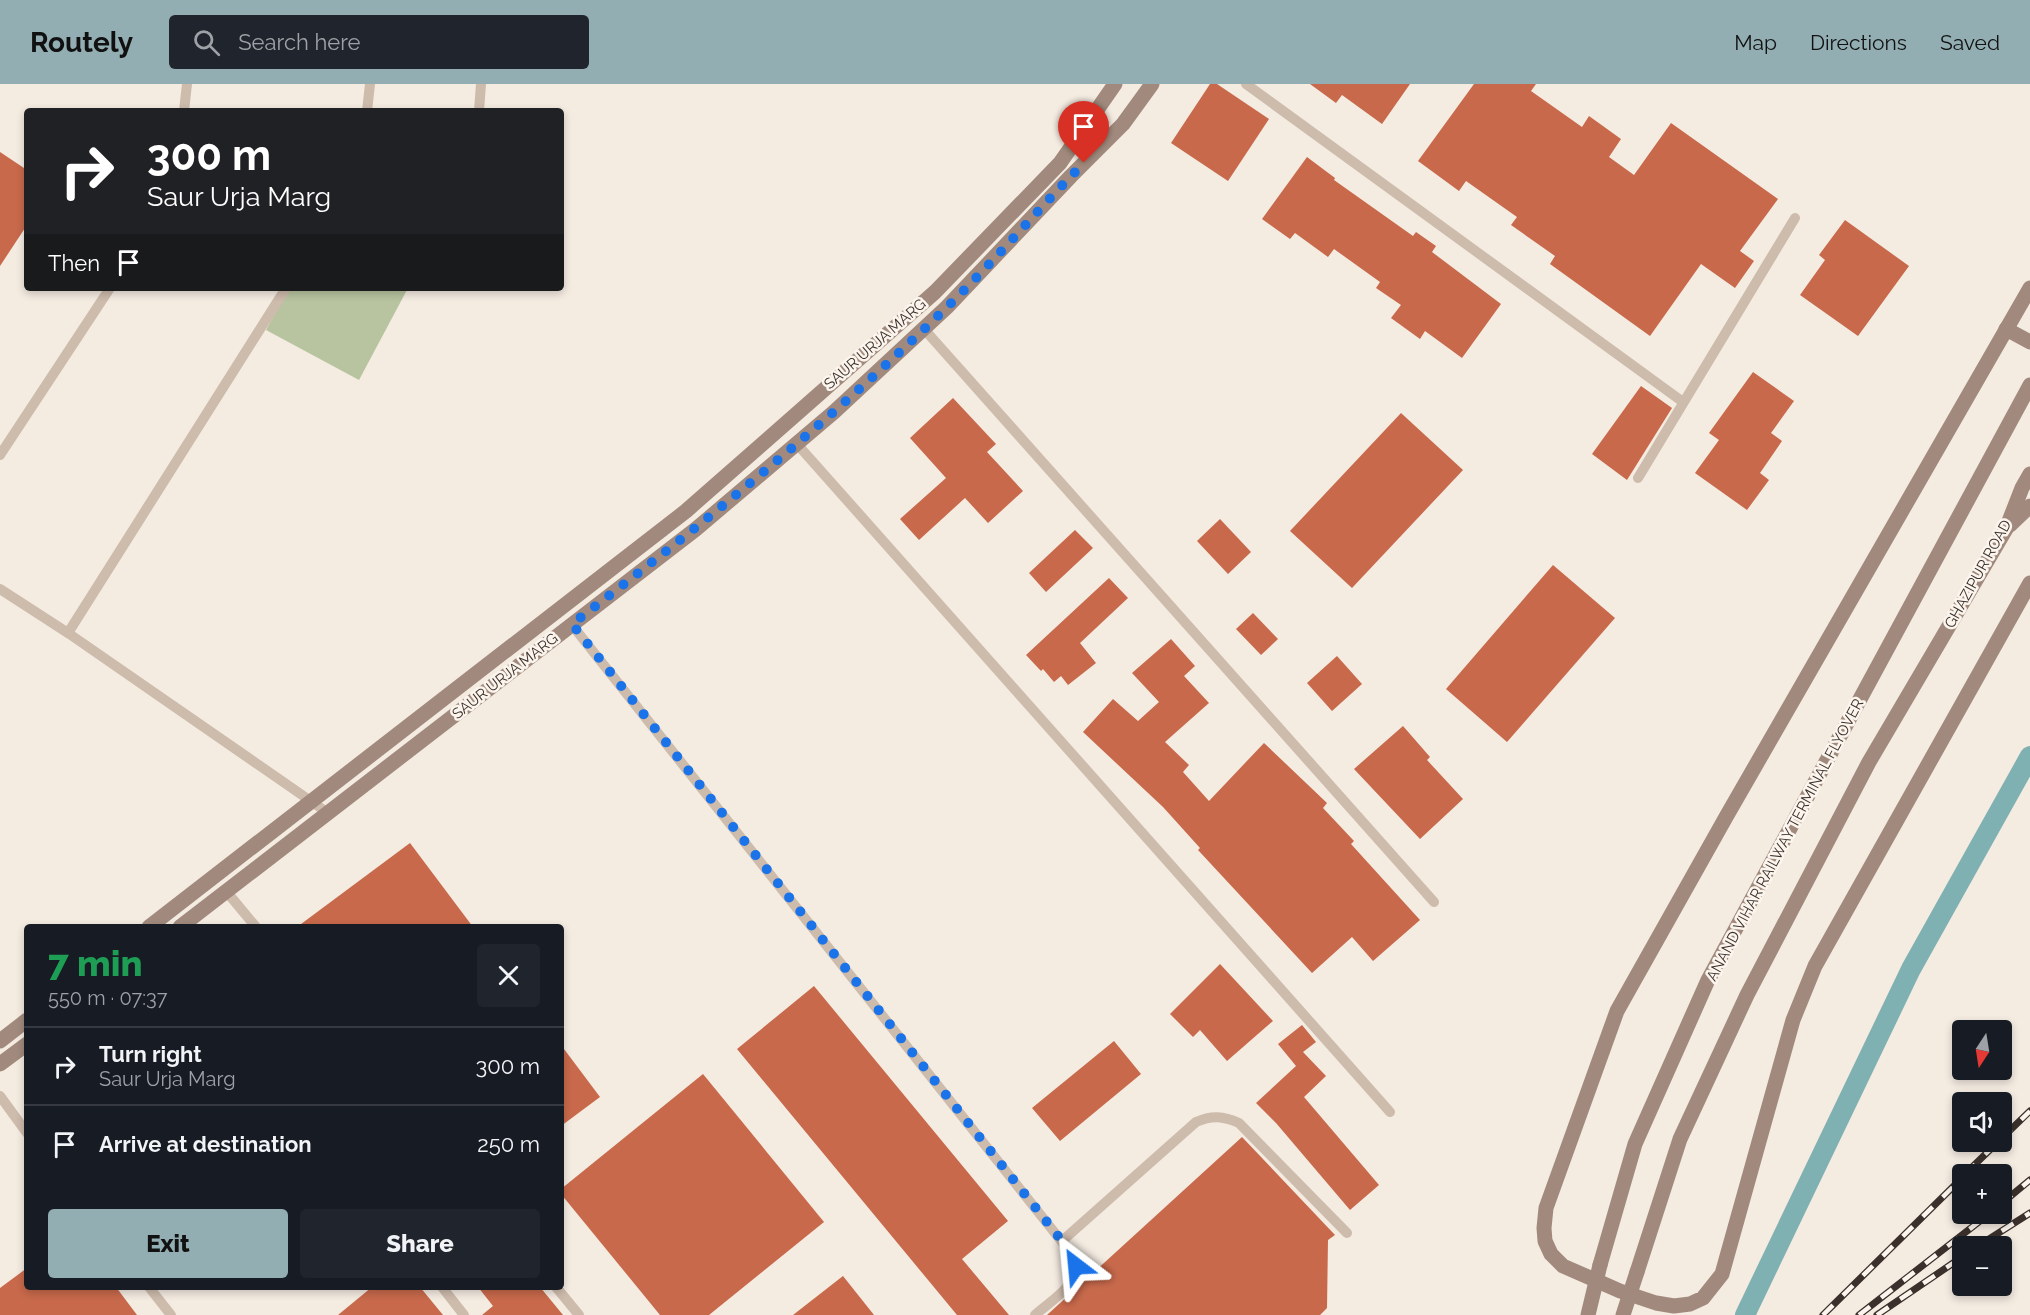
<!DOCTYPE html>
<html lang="en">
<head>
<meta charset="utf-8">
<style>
	body { margin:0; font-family:Raleway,sans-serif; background:#20242c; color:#f1f3f6; height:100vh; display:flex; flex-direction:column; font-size:22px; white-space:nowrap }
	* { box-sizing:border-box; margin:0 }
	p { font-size:20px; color:#9ea1a6 }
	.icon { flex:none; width:33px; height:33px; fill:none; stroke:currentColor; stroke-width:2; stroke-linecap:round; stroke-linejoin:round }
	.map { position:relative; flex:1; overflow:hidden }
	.details { position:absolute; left:24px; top:840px; width:540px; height:366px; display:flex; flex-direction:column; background:#171b24; border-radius:6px; box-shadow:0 3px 9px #0003 }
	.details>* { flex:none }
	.hud { position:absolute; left:24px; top:24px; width:540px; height:183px; border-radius:6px; box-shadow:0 3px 9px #0003; background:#202124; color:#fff; overflow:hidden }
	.needle { width:39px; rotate:192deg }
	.fabs { position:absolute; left:1952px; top:936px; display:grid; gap:12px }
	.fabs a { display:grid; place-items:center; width:60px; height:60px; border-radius:6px; background:#171b24; box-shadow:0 3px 9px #0003; font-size:30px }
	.pin { position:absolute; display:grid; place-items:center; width:51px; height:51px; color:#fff; margin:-62px -26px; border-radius:50% 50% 50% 0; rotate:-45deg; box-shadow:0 0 6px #0007 }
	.pin .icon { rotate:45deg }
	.me { position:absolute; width:66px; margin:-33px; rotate:331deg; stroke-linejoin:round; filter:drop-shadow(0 0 4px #0008) }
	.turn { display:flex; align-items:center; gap:21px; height:126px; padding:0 24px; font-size:27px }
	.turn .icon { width:78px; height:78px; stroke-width:2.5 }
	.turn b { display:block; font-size:42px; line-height:51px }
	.then { display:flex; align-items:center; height:57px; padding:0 24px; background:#0003; gap:12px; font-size:22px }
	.round { display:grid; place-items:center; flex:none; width:63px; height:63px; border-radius:6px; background:#20242c }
	.head { display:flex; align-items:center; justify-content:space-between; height:102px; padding:0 24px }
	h1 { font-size:36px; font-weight:800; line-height:45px; color:#1e9e55 }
	.cta { display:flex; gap:12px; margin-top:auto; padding:12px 24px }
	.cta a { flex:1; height:69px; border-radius:6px; background:#92aeb2; color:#111; font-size:24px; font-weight:800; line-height:69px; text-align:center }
	.cta a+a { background:#20242c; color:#f1f3f6 }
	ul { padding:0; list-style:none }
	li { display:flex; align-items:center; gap:18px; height:78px; padding:0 24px; border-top:2px solid #363941 }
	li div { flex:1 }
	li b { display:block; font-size:22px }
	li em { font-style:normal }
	header { display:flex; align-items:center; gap:36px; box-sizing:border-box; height:84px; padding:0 30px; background:#92aeb2; color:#111 }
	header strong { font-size:28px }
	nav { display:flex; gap:33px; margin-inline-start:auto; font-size:21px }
	.search { width:420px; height:54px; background:#20242c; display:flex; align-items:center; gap:15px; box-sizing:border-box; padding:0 21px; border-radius:6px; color:#9ea1a6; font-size:22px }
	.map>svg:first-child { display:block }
</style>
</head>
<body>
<header>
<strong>Routely</strong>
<div class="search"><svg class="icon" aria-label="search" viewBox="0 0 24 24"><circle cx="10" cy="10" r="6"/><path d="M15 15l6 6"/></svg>Search here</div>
<nav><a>Map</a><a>Directions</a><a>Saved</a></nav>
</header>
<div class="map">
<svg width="2030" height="1231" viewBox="0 0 2030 1231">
	<rect width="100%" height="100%" fill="#f4ebe1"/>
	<path fill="#b8c4a0" d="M289 204H408L359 296 266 246Z"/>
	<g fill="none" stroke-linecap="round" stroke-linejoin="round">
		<path stroke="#7fb0b2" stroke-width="20" d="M1745 1231 1911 885 2030 672"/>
	</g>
	<g fill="#c8694b">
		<path d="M1210 0H1217L1269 35 1228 97 1171 59Z"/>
		<path d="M1310 0H1410L1382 40 1342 11 1336 19Z"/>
		<path d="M1474 0H1536L1531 7 1582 43 1589 32 1621 55 1609 73 1634 91 1671 39 1778 115 1740 167 1754 177 1735 204 1701 180 1650 252 1550 180 1555 172 1511 141 1517 133 1466 97 1459 107 1418 77Z"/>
		<path d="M0 68 27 86V141L0 182Z"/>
		<path d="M1307 73 1335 94 1334 96 1413 152 1416 148 1436 162 1432 168 1501 220 1462 274 1425 247 1420 255 1391 234 1401 221 1376 204 1380 198 1334 165 1328 173 1295 149 1290 155 1262 135Z"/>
		<path d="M1845 136 1909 182 1858 252 1800 211 1825 176 1819 171Z"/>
		<path d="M1753 288 1794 317 1771 349 1782 357 1760 389 1769 396 1747 426 1695 389 1719 356 1709 349Z"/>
		<path d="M1641 302 1672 324 1627 396 1592 370Z"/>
		<path d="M953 314 996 360 987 368 1023 407 988 439 965 414 919 456 900 435 946 394 910 354Z"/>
		<path d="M1401 329 1463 386 1352 504 1290 447Z"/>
		<path d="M1220 435 1251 468 1228 490 1197 457Z"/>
		<path d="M1075 446 1093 464 1046 508 1029 489Z"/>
		<path d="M1553 481 1615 534 1507 658 1446 605Z"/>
		<path d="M1109 494 1128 514 1080 559 1096 579 1068 601 1061 592 1054 598 1043 585 1041 587 1026 571Z"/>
		<path d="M1253 529 1278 555 1261 571 1236 545Z"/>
		<path d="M1171 555 1195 582 1184 592 1209 619 1165 658 1189 681 1183 688 1209 717 1264 659 1327 719 1323 724 1354 757 1351 760 1420 836 1373 877 1352 853 1312 889 1198 766 1200 764 1163 723 1083 648 1113 615 1138 637 1159 618 1132 589Z"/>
		<path d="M1337 572 1362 600 1332 627 1307 599Z"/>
		<path d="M1403 642 1430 673 1427 676 1463 715 1420 755 1354 685Z"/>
		<path d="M410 759 473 843H297Z"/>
		<path d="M1220 880 1273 937 1227 977 1200 946 1193 953 1170 930Z"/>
		<path d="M814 902 1008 1137 962 1175 1009 1231H957L737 965Z"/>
		<path d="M1302 941 1316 958 1303 968 1326 992 1304 1013 1379 1101 1350 1126 1276 1039 1256 1019 1296 982 1278 960Z"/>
		<path d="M1114 957 1141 990 1060 1057 1032 1024Z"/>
		<path d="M561 961 600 1013 561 1042Z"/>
		<path d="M703 990 824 1138 709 1231H660L561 1110V1105Z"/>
		<path d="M1242 1053 1335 1151 1328 1156 1327 1224 1320 1231H1047Z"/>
		<path d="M27 1184V1203H116L137 1231H0V1204Z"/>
		<path d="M843 1192 874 1231H793Z"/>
		<path d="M372 1203H420L443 1231H338Z"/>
		<path d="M478 1203H540L563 1231H482L493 1222Z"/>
	</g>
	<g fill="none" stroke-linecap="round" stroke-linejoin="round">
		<g stroke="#cdbbac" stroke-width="10">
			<path d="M1246 0 1683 318"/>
			<path d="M184 27 187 0"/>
			<path d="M367 27 370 0"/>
			<path d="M479 27 481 0"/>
			<path d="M924 245 1434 818"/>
			<path d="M797 360 1390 1028"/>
			<path d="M0 371 110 204"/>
			<path d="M1638 394 1795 134"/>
			<path d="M0 505 68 549 328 729"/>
			<path d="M572 541 1074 1173C1081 1201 1054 1214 1035 1231"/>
			<path d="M68 549 286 204"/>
			<path d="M226 807 256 843"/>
			<path d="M0 1012 27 1049"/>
			<path d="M1062 1157 1196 1038C1212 1031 1223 1032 1239 1039L1347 1149"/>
			<path d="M149 1203 171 1231"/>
			<path d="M442 1203 464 1231"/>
			<path d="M556 1203 579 1231"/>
		</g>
		<g stroke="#a18a7d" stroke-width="15">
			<path d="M2030 204 1726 733 1617 927 1546 1124 1544 1144 1545 1157 1551 1170 1563 1182 1620 1207 1656 1219 1674 1222 1690 1220 1703 1214 1722 1190 1793 936 1815 882 2030 499"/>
			<path d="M2006 245 2030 258"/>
			<path d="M2010 441 2030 422"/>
			<path d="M149 843 686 427 935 208 1060 79 1115 0"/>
			<path d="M180 843 696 445 834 328 947 223 1071 92 1123 40 1152 0"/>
			<path d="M0 957 27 936"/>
			<path d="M0 980 27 960"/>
			<path d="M1600 1181 1635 1060 1708 896 2030 301"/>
			<path d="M1637 1188 1680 1055 1747 911 1869 678 2006 445 2022 404 2030 390"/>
		</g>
		<defs>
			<g id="rail">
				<path d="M2001 1055 2030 1027"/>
				<path d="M1965 1090 1998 1058"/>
				<path d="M2001 1120 2030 1096"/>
				<path d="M1978 1162 2030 1129"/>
				<path d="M1823 1231 1962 1094"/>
				<path d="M1859 1231 1989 1130"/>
				<path d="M1877 1231 1962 1173"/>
			</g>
		</defs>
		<use href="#rail" stroke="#3b302b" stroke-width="7"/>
		<use href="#rail" stroke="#fbf5ee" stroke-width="4.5" stroke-dasharray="14" stroke-linecap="butt"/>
		<g stroke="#a18a7d" stroke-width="15">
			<path d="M1588 1231 1600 1181"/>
			<path d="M1623 1231 1637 1188"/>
		</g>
	</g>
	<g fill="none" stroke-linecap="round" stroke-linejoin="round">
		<path stroke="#1a73e8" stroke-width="10" stroke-dasharray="0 18" d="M1076 1182 1074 1173 1062 1157 572 540C702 441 829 338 946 224 994 178 1037 126 1084 79"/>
	</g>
	<g text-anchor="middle" stroke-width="5" stroke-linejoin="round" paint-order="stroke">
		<g font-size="15" fill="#3b302b" stroke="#fbf5ee">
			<text transform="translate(875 260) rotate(-41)" y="5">SAUR URJA MARG</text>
			<text transform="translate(1978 490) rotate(-61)" y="5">GHAZIPUR ROAD</text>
			<text transform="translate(505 592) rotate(-38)" y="5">SAUR URJA MARG</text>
			<text transform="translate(1785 756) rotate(-62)" y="5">ANAND VIHAR RAILWAY TERMINAL FLYOVER</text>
		</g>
	</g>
</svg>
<div class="fabs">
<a><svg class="needle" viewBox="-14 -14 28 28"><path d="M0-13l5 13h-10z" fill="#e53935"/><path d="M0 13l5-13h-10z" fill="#9ea1a6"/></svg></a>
<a><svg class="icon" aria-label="sound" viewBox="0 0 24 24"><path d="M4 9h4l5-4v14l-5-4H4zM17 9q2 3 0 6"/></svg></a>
<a>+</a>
<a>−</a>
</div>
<div class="pin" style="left:1084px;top:79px;background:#d93025"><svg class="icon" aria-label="arrive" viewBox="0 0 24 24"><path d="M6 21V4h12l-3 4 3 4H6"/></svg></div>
<svg class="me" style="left:1076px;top:1182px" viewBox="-20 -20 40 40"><path d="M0-17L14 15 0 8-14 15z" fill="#1a73e8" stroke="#fff" stroke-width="4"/></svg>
<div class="hud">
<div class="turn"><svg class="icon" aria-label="right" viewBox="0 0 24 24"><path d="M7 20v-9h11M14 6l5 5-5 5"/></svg><div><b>300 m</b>Saur Urja Marg</div></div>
<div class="then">Then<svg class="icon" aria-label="arrive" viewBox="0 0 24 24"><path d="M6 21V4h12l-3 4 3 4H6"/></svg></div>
</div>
<section class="details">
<div class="head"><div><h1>7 min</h1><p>550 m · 07:37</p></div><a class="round"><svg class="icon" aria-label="close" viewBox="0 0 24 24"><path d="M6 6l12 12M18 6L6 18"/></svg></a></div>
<ul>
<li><svg class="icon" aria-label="right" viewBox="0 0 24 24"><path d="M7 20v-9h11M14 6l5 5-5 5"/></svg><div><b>Turn right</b><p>Saur Urja Marg</p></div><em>300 m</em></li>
<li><svg class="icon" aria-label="arrive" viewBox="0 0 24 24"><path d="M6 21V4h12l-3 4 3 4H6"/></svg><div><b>Arrive at destination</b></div><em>250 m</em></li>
</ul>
<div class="cta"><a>Exit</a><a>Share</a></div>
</section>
</div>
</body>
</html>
